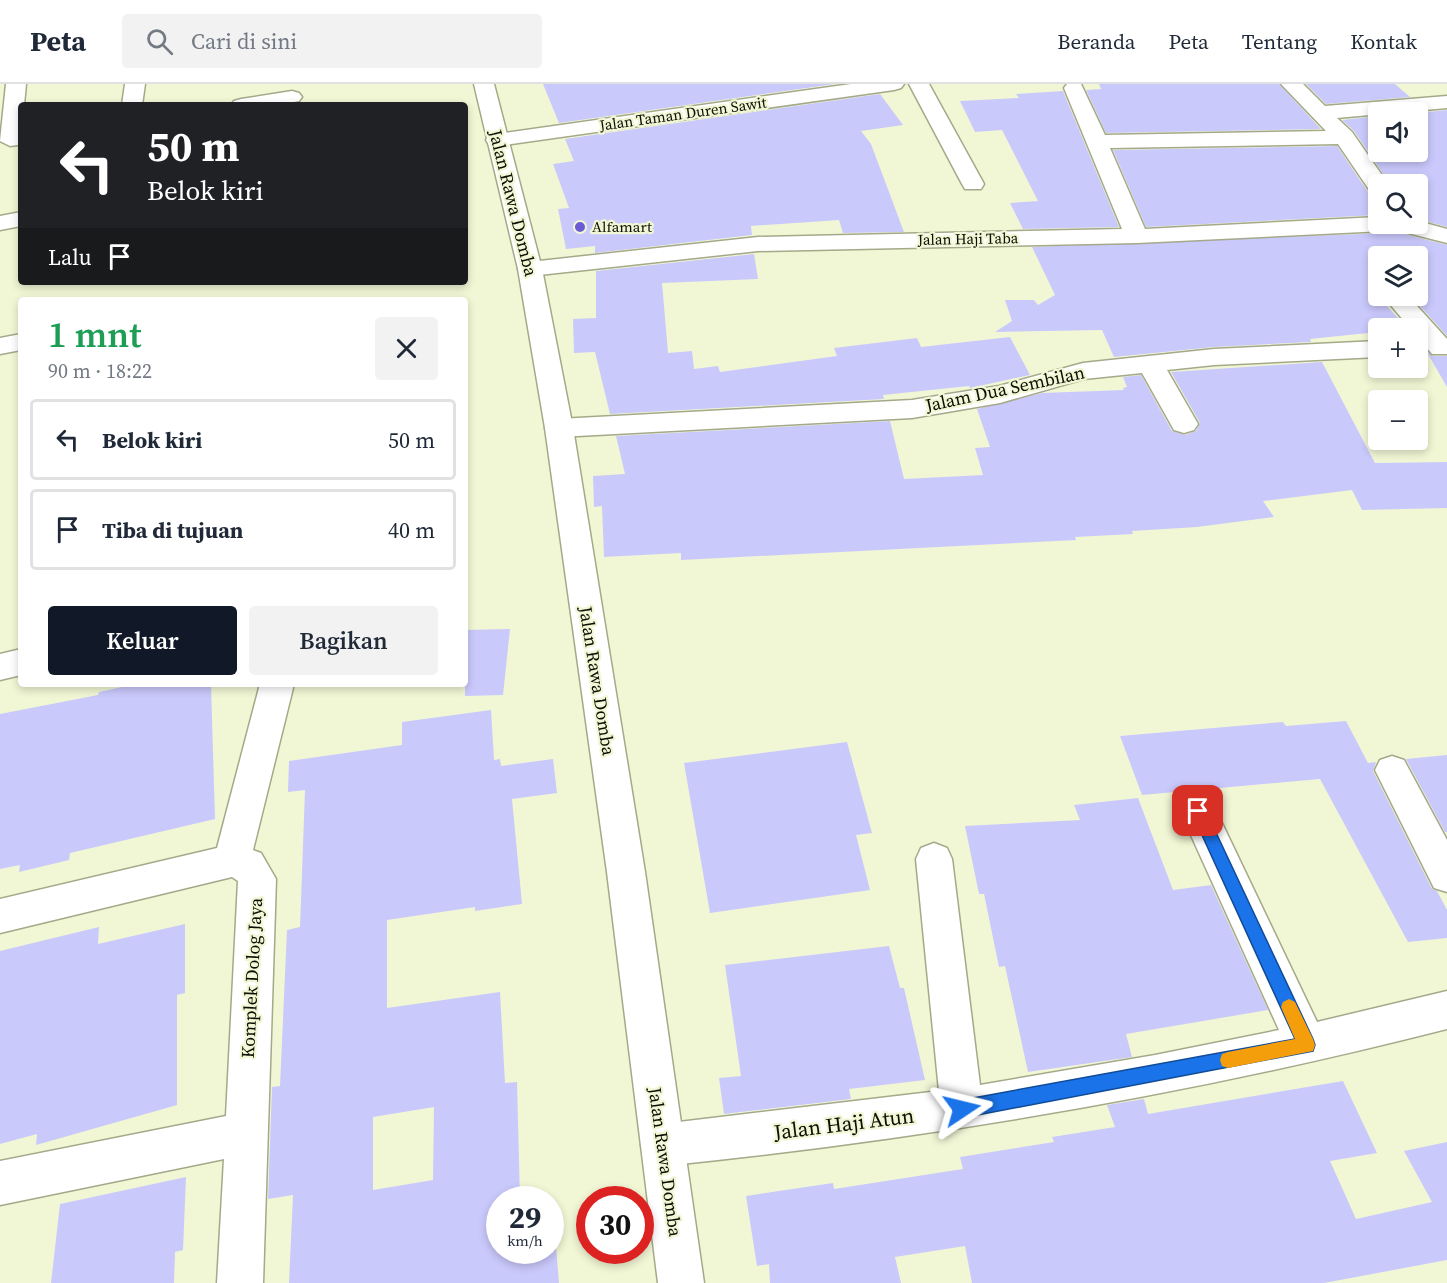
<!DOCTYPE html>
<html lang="id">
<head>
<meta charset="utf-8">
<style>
	body { margin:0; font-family:"Source Serif 4",serif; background:#f2f2f3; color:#1f2937; height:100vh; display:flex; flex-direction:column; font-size:22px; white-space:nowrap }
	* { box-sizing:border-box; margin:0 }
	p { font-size:20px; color:#747a83 }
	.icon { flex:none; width:33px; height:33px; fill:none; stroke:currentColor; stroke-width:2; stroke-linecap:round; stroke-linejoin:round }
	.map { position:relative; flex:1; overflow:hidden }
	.drawer { position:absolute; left:18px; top:213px; width:450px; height:390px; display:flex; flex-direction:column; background:#fff; border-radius:6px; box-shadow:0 3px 9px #0003 }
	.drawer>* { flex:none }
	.hud { position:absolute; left:18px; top:18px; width:450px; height:183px; border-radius:6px; box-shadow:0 3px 9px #0003; background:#202124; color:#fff; overflow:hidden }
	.buttons { position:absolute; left:1368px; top:18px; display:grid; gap:12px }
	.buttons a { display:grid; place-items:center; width:60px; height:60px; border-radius:6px; background:#fff; box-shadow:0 3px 9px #0003; font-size:30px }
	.speed { position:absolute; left:486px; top:1102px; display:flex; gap:12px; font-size:30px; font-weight:700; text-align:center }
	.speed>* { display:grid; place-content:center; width:78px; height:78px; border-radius:50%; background:#fff; box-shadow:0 3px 9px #0003; line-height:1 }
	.speed small { font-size:15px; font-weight:400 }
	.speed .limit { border:9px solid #d22; background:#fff; color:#111 }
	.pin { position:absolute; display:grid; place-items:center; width:51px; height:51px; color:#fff; margin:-26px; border-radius:12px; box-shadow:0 3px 9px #0006 }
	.me { position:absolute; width:66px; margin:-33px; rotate:80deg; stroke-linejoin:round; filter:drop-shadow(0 0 4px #0008) }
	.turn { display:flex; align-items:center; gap:21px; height:126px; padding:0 30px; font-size:27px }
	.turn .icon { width:78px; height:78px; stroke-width:2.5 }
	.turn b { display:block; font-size:42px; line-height:51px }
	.then { display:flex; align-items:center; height:57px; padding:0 30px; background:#0003; gap:12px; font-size:22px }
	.round { display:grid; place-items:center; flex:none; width:63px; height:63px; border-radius:6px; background:#f2f2f3 }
	.head { display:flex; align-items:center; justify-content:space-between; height:102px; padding:0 30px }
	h1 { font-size:36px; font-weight:600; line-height:45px; color:#1e9e55 }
	.primary-button { display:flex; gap:12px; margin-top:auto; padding:12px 30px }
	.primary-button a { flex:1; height:69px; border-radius:6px; background:#111827; color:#fff; font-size:24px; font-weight:600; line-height:69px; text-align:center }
	.primary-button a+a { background:#f2f2f3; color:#1f2937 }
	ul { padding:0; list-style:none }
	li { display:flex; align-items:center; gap:18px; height:81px; margin:0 12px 9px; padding:0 18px; border:3px solid #e0e1e3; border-radius:6px }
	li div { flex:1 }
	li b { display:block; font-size:22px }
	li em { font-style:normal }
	header { display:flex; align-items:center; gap:36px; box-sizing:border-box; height:84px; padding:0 30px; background:#fff; border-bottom:2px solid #e0e1e3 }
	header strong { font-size:28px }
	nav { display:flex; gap:33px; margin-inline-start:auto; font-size:21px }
	.search { width:420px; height:54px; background:#f2f2f3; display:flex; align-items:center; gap:15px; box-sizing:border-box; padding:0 21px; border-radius:6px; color:#747a83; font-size:22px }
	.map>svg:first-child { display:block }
</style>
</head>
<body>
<header>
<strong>Peta</strong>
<div class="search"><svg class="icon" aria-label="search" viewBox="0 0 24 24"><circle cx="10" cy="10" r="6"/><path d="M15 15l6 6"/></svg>Cari di sini</div>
<nav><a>Beranda</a><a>Peta</a><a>Tentang</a><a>Kontak</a></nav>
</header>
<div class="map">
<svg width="1447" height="1199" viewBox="0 0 1447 1199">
	<rect width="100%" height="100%" fill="#f1f7d5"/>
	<g fill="#cac9fc" fill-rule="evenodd">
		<path d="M543 0H835L559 39Z"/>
		<path d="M1099 0H1279L1321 45 1106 49 1086 6 1101 5Z"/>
		<path d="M1306 0H1395L1410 13 1326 20Z"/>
		<path d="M1063 7 1119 143 1023 145 1010 119 1038 117 1002 46 975 48 960 17 1019 14 1016 10Z"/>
		<path d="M880 10 903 41 861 47 871 60 904 148 843 149 839 136 751 142 752 151 595 169V162L566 165 558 125 569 124 553 80 574 77 565 55Z"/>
		<path d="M1447 26V143L1418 135V100H1390L1354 47 1342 36 1378 32V68H1418V29Z"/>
		<path d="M1337 62 1368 108 1378 111V131L1146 143 1113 66Z"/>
		<path d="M1384 149 1404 150 1447 161V252L1411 212H1418V172H1378V212L1407 244H1378V248L1310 255 1311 258 1214 263 1114 273 1102 246 995 248 1012 237 1005 216H1034L1038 221 1055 211 1032 163Z"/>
		<path d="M754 170 758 195 662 199 668 269 692 267 694 285 718 282 720 288 837 272 834 264 917 254 921 263 1010 253 1030 291 970 304 969 302 883 311 884 315 610 330 595 268 574 269 573 235 596 234V187Z"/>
		<path d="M1425 265 1432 272H1447V303Z"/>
		<path d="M1322 278 1375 379 1447 378V424L1362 426 1352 406 1263 417 1274 433 1197 443 1132 447 1133 450 1075 453 1076 456 681 476V469L604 473 602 422 594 423 593 392 625 390 616 352 890 337 904 395 983 391 975 364 990 363 977 325 1042 309 1124 306 1123 304 1127 303 1123 293 1141 291 1172 347 1185 351 1196 347 1200 339 1171 288Z"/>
		<path d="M510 545 503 611 465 612V546Z"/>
		<path d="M136 600H211L215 735 70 769 69 776 19 788 20 781 0 785V630L98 611 99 608Z"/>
		<path d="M491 626 494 676 500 675 501 682 553 675 557 709 512 715 522 820 475 827V823L387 836V924L500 908 505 999 517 998 520 1116H500V1167H522V1169L550 1167V1164L556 1163 559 1199H289L293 1111 268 1115 272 1003 280 1002 287 846 300 843 305 706 288 708 289 677 402 661V638ZM434 1023 433 1096 373 1106V1033Z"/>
		<path d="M1346 637 1368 679 1376 678 1373 687 1432 805 1437 807 1447 826V854L1408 858 1320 695 1142 711 1120 652 1283 638 1286 642Z"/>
		<path d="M847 658 872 749 856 751 870 806 710 829 684 679Z"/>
		<path d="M1447 671V748H1445L1406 675Z"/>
		<path d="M1138 714 1173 806 1211 801 1268 926 1126 950 1132 973 1028 988 1005 882 999 883 984 810H979L965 742 1080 736 1074 721Z"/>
		<path d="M185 840V909L177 911V1021L36 1061 37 1050 0 1060V867L99 843 98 860Z"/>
		<path d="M889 862 900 904H904L925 996 849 1005 851 1015 724 1030 719 994 741 992 725 881Z"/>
		<path d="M1343 997 1377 1069 1330 1077 1356 1135 1432 1118 1404 1067 1447 1058V1176L1324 1199H972L965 1162 895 1173 901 1199H770L769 1180 757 1182 746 1112 833 1099 834 1105 963 1085 960 1073 1054 1058 1052 1053 1115 1043 1107 1021 1144 1015 1148 1030Z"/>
		<path d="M186 1093 183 1166 175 1168 174 1199H51L60 1120Z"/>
	</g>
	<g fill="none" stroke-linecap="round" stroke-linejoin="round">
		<defs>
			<g id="minor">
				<path d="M6 0H26L24 21H21V56L18 61 10 62 0 57Z"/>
				<path d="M125 0H145L142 21H122Z"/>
				<path d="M851 0H904L901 4 894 6 497 62 489 61 486 56 489 51 497 50Z"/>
				<path d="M909 0H929L984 100 981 105H965L962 100Z"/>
				<path d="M1067 0H1081L1105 51 1326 47 1281 0H1303L1325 22 1447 12V24L1337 34 1352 48 1388 100H1378V109L1370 107 1338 60 1110 64 1145 145 1378 133V140H1418V137L1447 145V159L1404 148 1384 147 1137 159 758 167 530 192 521 190 518 185 521 180 530 178 758 153 1122 145 1064 4Z"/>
				<path d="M292 7 299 9 302 13 299 17 280 21H231L234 17 241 15Z"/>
				<path d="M21 128V142L0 146V132Z"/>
				<path d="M1383 212H1408L1447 255V270H1432L1418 253V244H1410Z"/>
				<path d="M21 250V266L0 270V254Z"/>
				<path d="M1378 257V273L1214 281 1167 286 1198 340 1194 346 1184 349 1174 346 1142 289 1084 295 1000 319 912 334 559 353 549 350 545 344 549 338 559 335 912 316 999 302 1083 279 1214 265Z"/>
				<path d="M21 565V591L0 596V570Z"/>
				<path d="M260 600H294L253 766 261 769 276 795 263 1199H217L224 1075 0 1121V1077L226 1032 238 797 232 793 0 849V815L217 764Z"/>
				<path d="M1392 672 1404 676 1447 756V808L1434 804 1375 686 1380 676Z"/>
				<path d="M1198 712 1211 716 1317 938 1447 907V945C1188 1011 928 1055 662 1082L647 1076 641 1061 647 1046 662 1040 939 1007 916 775 921 764 934 759 947 764 952 775 980 1001 1155 971 1279 946 1180 727 1185 716Z"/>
			</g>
			<path id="tertiary" d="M474 0H494L542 185 573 344 645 788 704 1199H658L607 788 545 344 518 185Z"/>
		</defs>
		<use href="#minor" stroke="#a4a989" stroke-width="3"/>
		<use href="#tertiary" stroke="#a4a989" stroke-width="3"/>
		<use href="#minor" fill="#fff" fill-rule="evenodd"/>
		<use href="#tertiary" fill="#fff" fill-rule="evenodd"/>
	</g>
	<path fill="#1a73e8" stroke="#114b97" stroke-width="1.5" d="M1198 721 1204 723 1313 955 1315 961 1313 967 962 1034 956 1031 953 1025 956 1019 962 1016 1295 955 1191 727Z"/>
	<path fill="#f59e0b" d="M1289 915 1295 918 1313 955 1315 961 1313 967 1228 984 1222 982 1220 976 1222 970 1228 968 1295 955 1281 923 1283 918Z"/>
	<circle fill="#6b5bd5" stroke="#f1f7d5" stroke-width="2" cx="580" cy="143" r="6"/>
	<g text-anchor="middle" stroke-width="4.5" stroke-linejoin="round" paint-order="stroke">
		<g font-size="15" fill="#0d0e04" stroke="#f1f7d5">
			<text transform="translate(683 30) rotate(-8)" y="5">Jalan Taman Duren Sawit</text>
			<text transform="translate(968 155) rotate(-1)" y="5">Jalan Haji Taba</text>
		</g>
		<g font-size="15" fill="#0d0e04" stroke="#f1f7d5" text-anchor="start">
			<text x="592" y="148">Alfamart</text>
		</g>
		<g font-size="18" fill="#0d0e04" stroke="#f1f7d5">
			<text transform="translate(513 119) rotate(76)" y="6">Jalan Rawa Domba</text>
			<text transform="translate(1005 305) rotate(-12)" y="6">Jalam Dua Sembilan</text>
			<text transform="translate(597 597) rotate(81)" y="6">Jalan Rawa Domba</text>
			<text transform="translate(252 894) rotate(-87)" y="6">Komplek Dolog Jaya</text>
			<text transform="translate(665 1078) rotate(82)" y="6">Jalan Rawa Domba</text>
		</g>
		<g font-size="21" fill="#0d0e04" stroke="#f1f7d5">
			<text transform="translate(844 1040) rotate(-7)" y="7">Jalan Haji Atun</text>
		</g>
	</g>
</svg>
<div class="buttons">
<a><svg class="icon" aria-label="sound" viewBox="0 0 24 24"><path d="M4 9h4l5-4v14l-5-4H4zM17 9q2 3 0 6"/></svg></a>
<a><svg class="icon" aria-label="search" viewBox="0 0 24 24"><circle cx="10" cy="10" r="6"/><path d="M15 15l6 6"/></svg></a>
<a><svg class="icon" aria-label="layers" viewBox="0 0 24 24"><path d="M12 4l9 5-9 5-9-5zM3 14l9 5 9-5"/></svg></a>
<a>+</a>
<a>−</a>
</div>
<div class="speed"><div>29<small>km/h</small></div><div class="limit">30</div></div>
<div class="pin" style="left:1198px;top:727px;background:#d93025"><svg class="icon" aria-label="arrive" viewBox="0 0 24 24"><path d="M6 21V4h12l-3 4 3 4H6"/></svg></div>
<svg class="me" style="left:962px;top:1025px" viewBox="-20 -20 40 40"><path d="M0-17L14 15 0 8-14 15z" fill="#1a73e8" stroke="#fff" stroke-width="4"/></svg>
<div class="hud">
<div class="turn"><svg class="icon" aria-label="left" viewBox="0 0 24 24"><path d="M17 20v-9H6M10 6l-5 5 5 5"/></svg><div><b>50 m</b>Belok kiri</div></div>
<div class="then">Lalu<svg class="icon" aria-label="arrive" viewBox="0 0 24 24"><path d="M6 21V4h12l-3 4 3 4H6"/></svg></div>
</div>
<section class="drawer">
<div class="head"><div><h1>1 mnt</h1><p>90 m · 18:22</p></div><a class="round"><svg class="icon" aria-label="close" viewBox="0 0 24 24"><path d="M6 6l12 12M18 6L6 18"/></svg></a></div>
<ul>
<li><svg class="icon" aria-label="left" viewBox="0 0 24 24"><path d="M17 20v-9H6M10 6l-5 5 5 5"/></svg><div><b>Belok kiri</b></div><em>50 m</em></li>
<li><svg class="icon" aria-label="arrive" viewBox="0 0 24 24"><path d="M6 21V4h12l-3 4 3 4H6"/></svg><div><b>Tiba di tujuan</b></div><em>40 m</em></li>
</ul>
<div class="primary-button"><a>Keluar</a><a>Bagikan</a></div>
</section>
</div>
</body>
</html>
